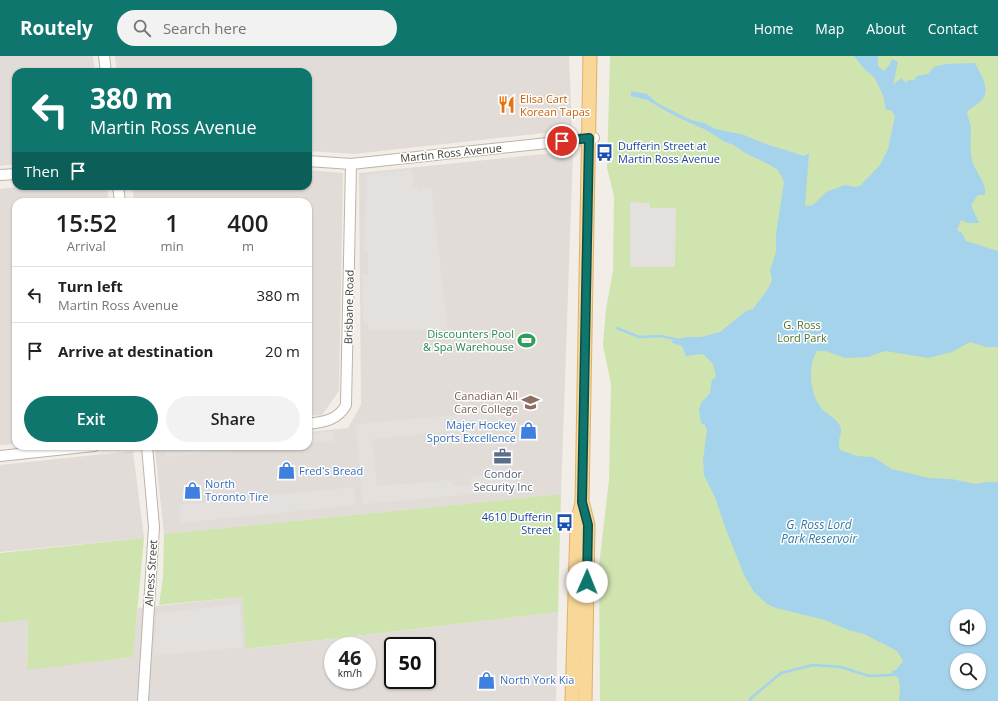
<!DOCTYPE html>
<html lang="en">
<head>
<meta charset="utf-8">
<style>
	body { margin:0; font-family:"Open Sans",sans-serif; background:#f2f2f2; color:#202124; height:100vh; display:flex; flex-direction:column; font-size:15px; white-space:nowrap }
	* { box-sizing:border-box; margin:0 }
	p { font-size:13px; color:#757577 }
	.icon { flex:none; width:22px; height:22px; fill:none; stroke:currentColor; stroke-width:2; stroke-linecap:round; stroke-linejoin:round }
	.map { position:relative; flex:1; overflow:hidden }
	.panel { position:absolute; left:12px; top:142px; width:300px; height:252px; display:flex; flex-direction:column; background:#fff; border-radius:12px; box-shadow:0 1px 3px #0004 }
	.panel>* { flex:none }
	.guide { position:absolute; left:12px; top:12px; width:300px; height:122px; border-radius:12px; box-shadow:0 1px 3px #0004; background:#0f766e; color:#fff; overflow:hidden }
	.buttons { position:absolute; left:950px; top:553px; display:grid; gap:8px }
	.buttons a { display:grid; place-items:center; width:36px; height:36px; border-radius:50%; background:#fff; box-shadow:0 1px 3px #0004; font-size:20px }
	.speed { position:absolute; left:324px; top:581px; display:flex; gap:8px; font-size:20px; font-weight:700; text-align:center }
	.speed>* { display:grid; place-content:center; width:52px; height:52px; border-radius:50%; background:#fff; box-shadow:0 1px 3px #0004; line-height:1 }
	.speed small { font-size:10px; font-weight:400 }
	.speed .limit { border:2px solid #111; border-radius:6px; background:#fff; color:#111 }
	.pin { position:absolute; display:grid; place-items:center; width:34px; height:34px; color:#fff; margin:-17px; border:2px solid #fff; border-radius:50%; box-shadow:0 1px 4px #0007 }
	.me { position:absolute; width:44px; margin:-22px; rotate:1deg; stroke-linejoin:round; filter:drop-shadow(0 0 3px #0008) }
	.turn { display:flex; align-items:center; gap:14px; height:84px; padding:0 12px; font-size:18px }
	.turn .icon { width:52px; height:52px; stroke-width:2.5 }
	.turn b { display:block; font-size:28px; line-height:34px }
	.then { display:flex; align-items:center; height:38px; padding:0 12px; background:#0003; gap:8px; font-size:15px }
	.eta { display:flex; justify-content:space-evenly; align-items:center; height:68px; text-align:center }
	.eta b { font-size:24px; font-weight:600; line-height:28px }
	.primary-button { display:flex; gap:8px; margin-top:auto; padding:8px 12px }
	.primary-button a { flex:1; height:46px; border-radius:24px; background:#0f766e; color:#fff; font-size:16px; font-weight:600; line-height:46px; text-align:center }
	.primary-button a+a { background:#f2f2f2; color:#202124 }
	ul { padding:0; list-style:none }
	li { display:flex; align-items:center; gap:12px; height:56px; padding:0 12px; border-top:1px solid #e0e0e0 }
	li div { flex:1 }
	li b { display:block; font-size:15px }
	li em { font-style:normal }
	header { display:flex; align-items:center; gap:24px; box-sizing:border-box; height:56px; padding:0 20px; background:#0f766e; color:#fff }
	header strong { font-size:19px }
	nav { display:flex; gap:22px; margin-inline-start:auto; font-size:14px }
	.search { width:280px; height:36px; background:#f2f2f2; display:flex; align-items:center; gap:10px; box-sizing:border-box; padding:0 14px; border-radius:22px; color:#757577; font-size:15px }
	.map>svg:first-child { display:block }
</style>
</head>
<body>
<header>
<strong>Routely</strong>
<div class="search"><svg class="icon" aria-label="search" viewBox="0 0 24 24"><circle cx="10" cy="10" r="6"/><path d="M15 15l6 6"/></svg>Search here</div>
<nav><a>Home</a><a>Map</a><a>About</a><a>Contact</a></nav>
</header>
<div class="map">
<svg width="998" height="645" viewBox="0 0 998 645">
	<rect width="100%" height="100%" fill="#f2ede6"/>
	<g fill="#e1dcd7" fill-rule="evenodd">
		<path d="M0 0H93L95 16H16V108L0 110Z"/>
		<path d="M115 0H569L572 74 354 98 308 95V16H117Z"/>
		<path d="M573 95 561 438 164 478 155 393 179 390H308V376L348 372 361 349 359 117Z"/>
		<path d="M308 114 343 117 339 335 322 359 308 360V146H134L132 130H308Z"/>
		<path d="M29 130H107L109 146H16V388L0 389V133Z"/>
		<path d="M133 395 144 482 0 496V409Z"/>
		<path d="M242 541 247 593 558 556 556 645H0V567L28 564 27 613 132 601 138 552ZM333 590H367V624H333ZM393 590H427V624H393Z"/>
	</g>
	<g fill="#d0e4b0" fill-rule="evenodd">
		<path d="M610 0H998V645H600L599 510 609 424 611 328 603 289 606 253 613 215 614 140 607 112ZM957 560H979V582H957ZM957 604H979V626H957Z"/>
		<path d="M561 438 558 556 246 593 242 541 159 549 163 521 164 478Z"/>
		<path d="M144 482 133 601 27 614 28 564 0 567V497Z"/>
	</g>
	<g fill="#e3e0dd">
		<path d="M412 113 414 131H418V134L431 132 448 273 369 274 368 266H363V218H368V197H364L367 119Z"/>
		<path d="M630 146 650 147V152H676L675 211H630Z"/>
		<path d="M511 354 513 370 372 383 377 430 452 424 453 430 471 429 470 421 516 417 517 434 363 448 356 368Z"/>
		<path d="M333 375 334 385 308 387V378Z"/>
		<path d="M185 390H279L166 401 165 392Z"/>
		<path d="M354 431 356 449 181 467 179 449Z"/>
		<path d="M239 548 243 591 153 600 157 557Z"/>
	</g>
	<path fill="#a5d3ec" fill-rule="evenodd" d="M854 0H878V10L884 15 890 8 892 3 898 6 893 29 901 22 906 27 908 24H914L917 20 928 18 934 11 945 8 975 7C980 17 992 34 981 45 977 49 970 52 967 56 968 61 970 67 971 72 971 84 969 96 973 107 977 119 987 127 985 139H978L971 149 979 167H967L961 164 957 174 962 177 966 185 998 195V291H986L970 286 952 296 928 302 885 295 868 301 845 302 825 295H817C807 310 810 339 822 353 828 359 836 362 840 370 844 377 836 383 840 394L857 400 873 401 892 413 929 422 951 423 976 428 987 426H998V645H899L900 631 898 621 892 619V615L896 614 903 605 897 595 864 578 848 574 825 564 776 552 767 548 754 536 744 519 724 468 716 444 704 419 703 404 707 374 705 369 701 367 699 353 701 347 710 337 712 323H714L716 320 713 308 703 298 686 300 682 290 672 287V285L686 281H701L720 276 746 255 753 253 768 233 772 224 770 215 776 196V179L784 126 778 114 768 108 745 97 734 89 725 86 706 74 675 60 647 44 631 40V35L647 38 657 47 691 64 704 67 716 73 744 79 766 88 804 100 809 97 805 149 809 150 814 148 826 136 845 129 855 131 860 130 880 109 888 93 895 60 891 54H886L883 39 874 21 865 14ZM957 560H979V582H957ZM957 604H979V626H957Z"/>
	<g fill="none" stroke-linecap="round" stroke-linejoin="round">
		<g stroke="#a5d3ec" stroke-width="2.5">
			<path d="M617 272 639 281 661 280 679 284"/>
			<path d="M750 645 751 642 781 617 813 609 841 611 869 620 892 619"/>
		</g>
		<defs>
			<g id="minor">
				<path d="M104 0 106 16"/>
				<path d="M308 105 351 108 594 82"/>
				<path d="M0 119 16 118"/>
				<path d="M118 130 120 146"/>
				<path d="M308 368C324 366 338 364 346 349L351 108"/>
				<path d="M0 400 94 390"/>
				<path d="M143 645 154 471 147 390"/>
			</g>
			<g id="major">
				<path d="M583 449 588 469 585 645"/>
				<path d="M572 645 577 469 582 446 590 0"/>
			</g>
		</defs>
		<use href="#minor" stroke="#bdb4a9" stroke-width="12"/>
		<use href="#major" stroke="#dcb269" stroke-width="15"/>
		<use href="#minor" stroke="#fff" stroke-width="10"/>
		<use href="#major" stroke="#f8d798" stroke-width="13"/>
	</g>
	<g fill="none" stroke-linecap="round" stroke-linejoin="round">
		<defs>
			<path id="route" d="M562 85 589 82 582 446 588 469 587 526"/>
		</defs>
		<use href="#route" stroke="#0a4d48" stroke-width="10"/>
		<use href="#route" stroke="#0f766e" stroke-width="7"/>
	</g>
	<defs>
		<symbol id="restaurant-bare" viewBox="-9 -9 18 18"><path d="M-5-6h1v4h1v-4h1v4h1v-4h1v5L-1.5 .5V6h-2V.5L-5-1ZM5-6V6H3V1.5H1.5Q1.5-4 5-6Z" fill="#e8710a" stroke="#fff" stroke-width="2.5" paint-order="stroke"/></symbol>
		<symbol id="bus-bare" viewBox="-9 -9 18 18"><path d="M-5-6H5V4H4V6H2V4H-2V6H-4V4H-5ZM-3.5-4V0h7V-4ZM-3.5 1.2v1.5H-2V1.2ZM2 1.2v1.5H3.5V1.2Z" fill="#1a4fb4" stroke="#fff" stroke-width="2.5" paint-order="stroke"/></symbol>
		<symbol id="stadium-bare" viewBox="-9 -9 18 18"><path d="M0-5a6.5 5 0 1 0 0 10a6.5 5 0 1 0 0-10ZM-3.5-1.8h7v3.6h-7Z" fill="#2e9e5b" stroke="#fff" stroke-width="2.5" paint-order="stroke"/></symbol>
		<symbol id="university-bare" viewBox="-9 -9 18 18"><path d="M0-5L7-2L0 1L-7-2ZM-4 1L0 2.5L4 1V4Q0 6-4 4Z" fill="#8d6e63" stroke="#fff" stroke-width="2.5" paint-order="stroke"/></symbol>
		<symbol id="shop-bare" viewBox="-9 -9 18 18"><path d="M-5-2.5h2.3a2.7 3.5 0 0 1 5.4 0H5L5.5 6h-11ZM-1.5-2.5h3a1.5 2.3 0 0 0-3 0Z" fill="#3f7fe0" stroke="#fff" stroke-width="2.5" paint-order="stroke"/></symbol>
		<symbol id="office-bare" viewBox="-9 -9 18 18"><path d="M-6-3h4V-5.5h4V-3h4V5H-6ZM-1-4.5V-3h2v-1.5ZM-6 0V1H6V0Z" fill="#5c6f8a" stroke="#fff" stroke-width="2.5" paint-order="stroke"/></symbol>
	</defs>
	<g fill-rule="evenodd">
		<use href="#restaurant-bare" x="494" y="36" width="25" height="25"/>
		<use href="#bus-bare" x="592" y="84" width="25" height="25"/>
		<use href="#stadium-bare" x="514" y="272" width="25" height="25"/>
		<use href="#university-bare" x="518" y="334" width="25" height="25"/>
		<use href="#shop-bare" x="516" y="362" width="25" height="25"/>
		<use href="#office-bare" x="490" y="388" width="25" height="25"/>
		<use href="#shop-bare" x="274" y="402" width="25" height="25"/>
		<use href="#shop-bare" x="180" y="422" width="25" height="25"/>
		<use href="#bus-bare" x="552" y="454" width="25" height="25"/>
		<use href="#shop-bare" x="474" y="612" width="25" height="25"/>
	</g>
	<g text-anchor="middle" stroke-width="3" stroke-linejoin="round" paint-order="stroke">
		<g font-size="11" fill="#c56008" stroke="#fff" text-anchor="start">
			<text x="520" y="47">Elisa Cart<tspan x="520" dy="13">Korean Tapas</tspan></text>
		</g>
		<g font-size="11" fill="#164399" stroke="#fff" text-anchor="start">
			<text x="618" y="94">Dufferin Street at<tspan x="618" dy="13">Martin Ross Avenue</tspan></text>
			<text x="552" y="465" text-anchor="end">4610 Dufferin<tspan x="552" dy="13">Street</tspan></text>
		</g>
		<g font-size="11" fill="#443d35" stroke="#fff">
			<text transform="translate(451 97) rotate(-6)" y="4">Martin Ross Avenue</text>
			<text transform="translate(349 251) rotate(-89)" y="4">Brisbane Road</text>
			<text transform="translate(151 517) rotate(-86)" y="4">Alness Street</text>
		</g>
		<g font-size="11" fill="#4b722c" stroke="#fff">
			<text x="802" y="273">G. Ross<tspan x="802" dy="13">Lord Park</tspan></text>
		</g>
		<g font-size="11" fill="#27864d" stroke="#fff" text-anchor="end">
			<text x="514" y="282">Discounters Pool<tspan x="514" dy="13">&amp; Spa Warehouse</tspan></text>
		</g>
		<g font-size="11" fill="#785e54" stroke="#fff" text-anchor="end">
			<text x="518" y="344">Canadian All<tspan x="518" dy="13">Care College</tspan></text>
		</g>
		<g font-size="11" fill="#366cbe" stroke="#fff" text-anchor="start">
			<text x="516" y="373" text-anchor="end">Majer Hockey<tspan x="516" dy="13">Sports Excellence</tspan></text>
			<text x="299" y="419">Fred's Bread</text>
			<text x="205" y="432">North<tspan x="205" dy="13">Toronto Tire</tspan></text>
			<text x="500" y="628">North York Kia</text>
		</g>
		<g font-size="11" fill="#4e5e75" stroke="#fff">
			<text x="503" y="422">Condor<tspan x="503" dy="13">Security Inc</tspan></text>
		</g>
		<g font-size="12" font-style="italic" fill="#337aa1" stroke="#fff">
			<text x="819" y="473">G. Ross Lord<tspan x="819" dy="14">Park Reservoir</tspan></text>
		</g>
	</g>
</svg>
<div class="buttons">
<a><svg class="icon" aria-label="sound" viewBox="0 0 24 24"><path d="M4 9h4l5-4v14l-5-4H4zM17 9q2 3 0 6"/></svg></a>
<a><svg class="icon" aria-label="search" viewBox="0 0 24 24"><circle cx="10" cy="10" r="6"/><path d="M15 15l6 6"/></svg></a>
</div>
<div class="speed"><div>46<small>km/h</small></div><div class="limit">50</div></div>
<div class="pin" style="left:562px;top:85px;background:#d93025"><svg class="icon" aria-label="arrive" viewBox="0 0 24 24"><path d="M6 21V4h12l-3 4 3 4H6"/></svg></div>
<svg class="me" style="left:587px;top:526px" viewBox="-20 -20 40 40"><circle r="19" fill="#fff"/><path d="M0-13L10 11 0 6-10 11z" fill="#0f766e"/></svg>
<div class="guide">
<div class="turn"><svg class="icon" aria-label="left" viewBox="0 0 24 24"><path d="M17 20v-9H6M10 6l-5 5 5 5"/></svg><div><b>380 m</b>Martin Ross Avenue</div></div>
<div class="then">Then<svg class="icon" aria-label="arrive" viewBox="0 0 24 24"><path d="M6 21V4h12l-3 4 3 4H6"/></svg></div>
</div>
<section class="panel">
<div class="eta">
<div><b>15:52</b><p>Arrival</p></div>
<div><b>1</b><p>min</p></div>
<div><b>400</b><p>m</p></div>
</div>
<ul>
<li><svg class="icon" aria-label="left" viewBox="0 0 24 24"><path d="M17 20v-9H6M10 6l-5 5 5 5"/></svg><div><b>Turn left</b><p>Martin Ross Avenue</p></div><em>380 m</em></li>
<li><svg class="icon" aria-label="arrive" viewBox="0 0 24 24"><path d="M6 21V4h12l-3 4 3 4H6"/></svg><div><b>Arrive at destination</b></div><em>20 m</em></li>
</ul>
<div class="primary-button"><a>Exit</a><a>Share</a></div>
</section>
</div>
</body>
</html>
